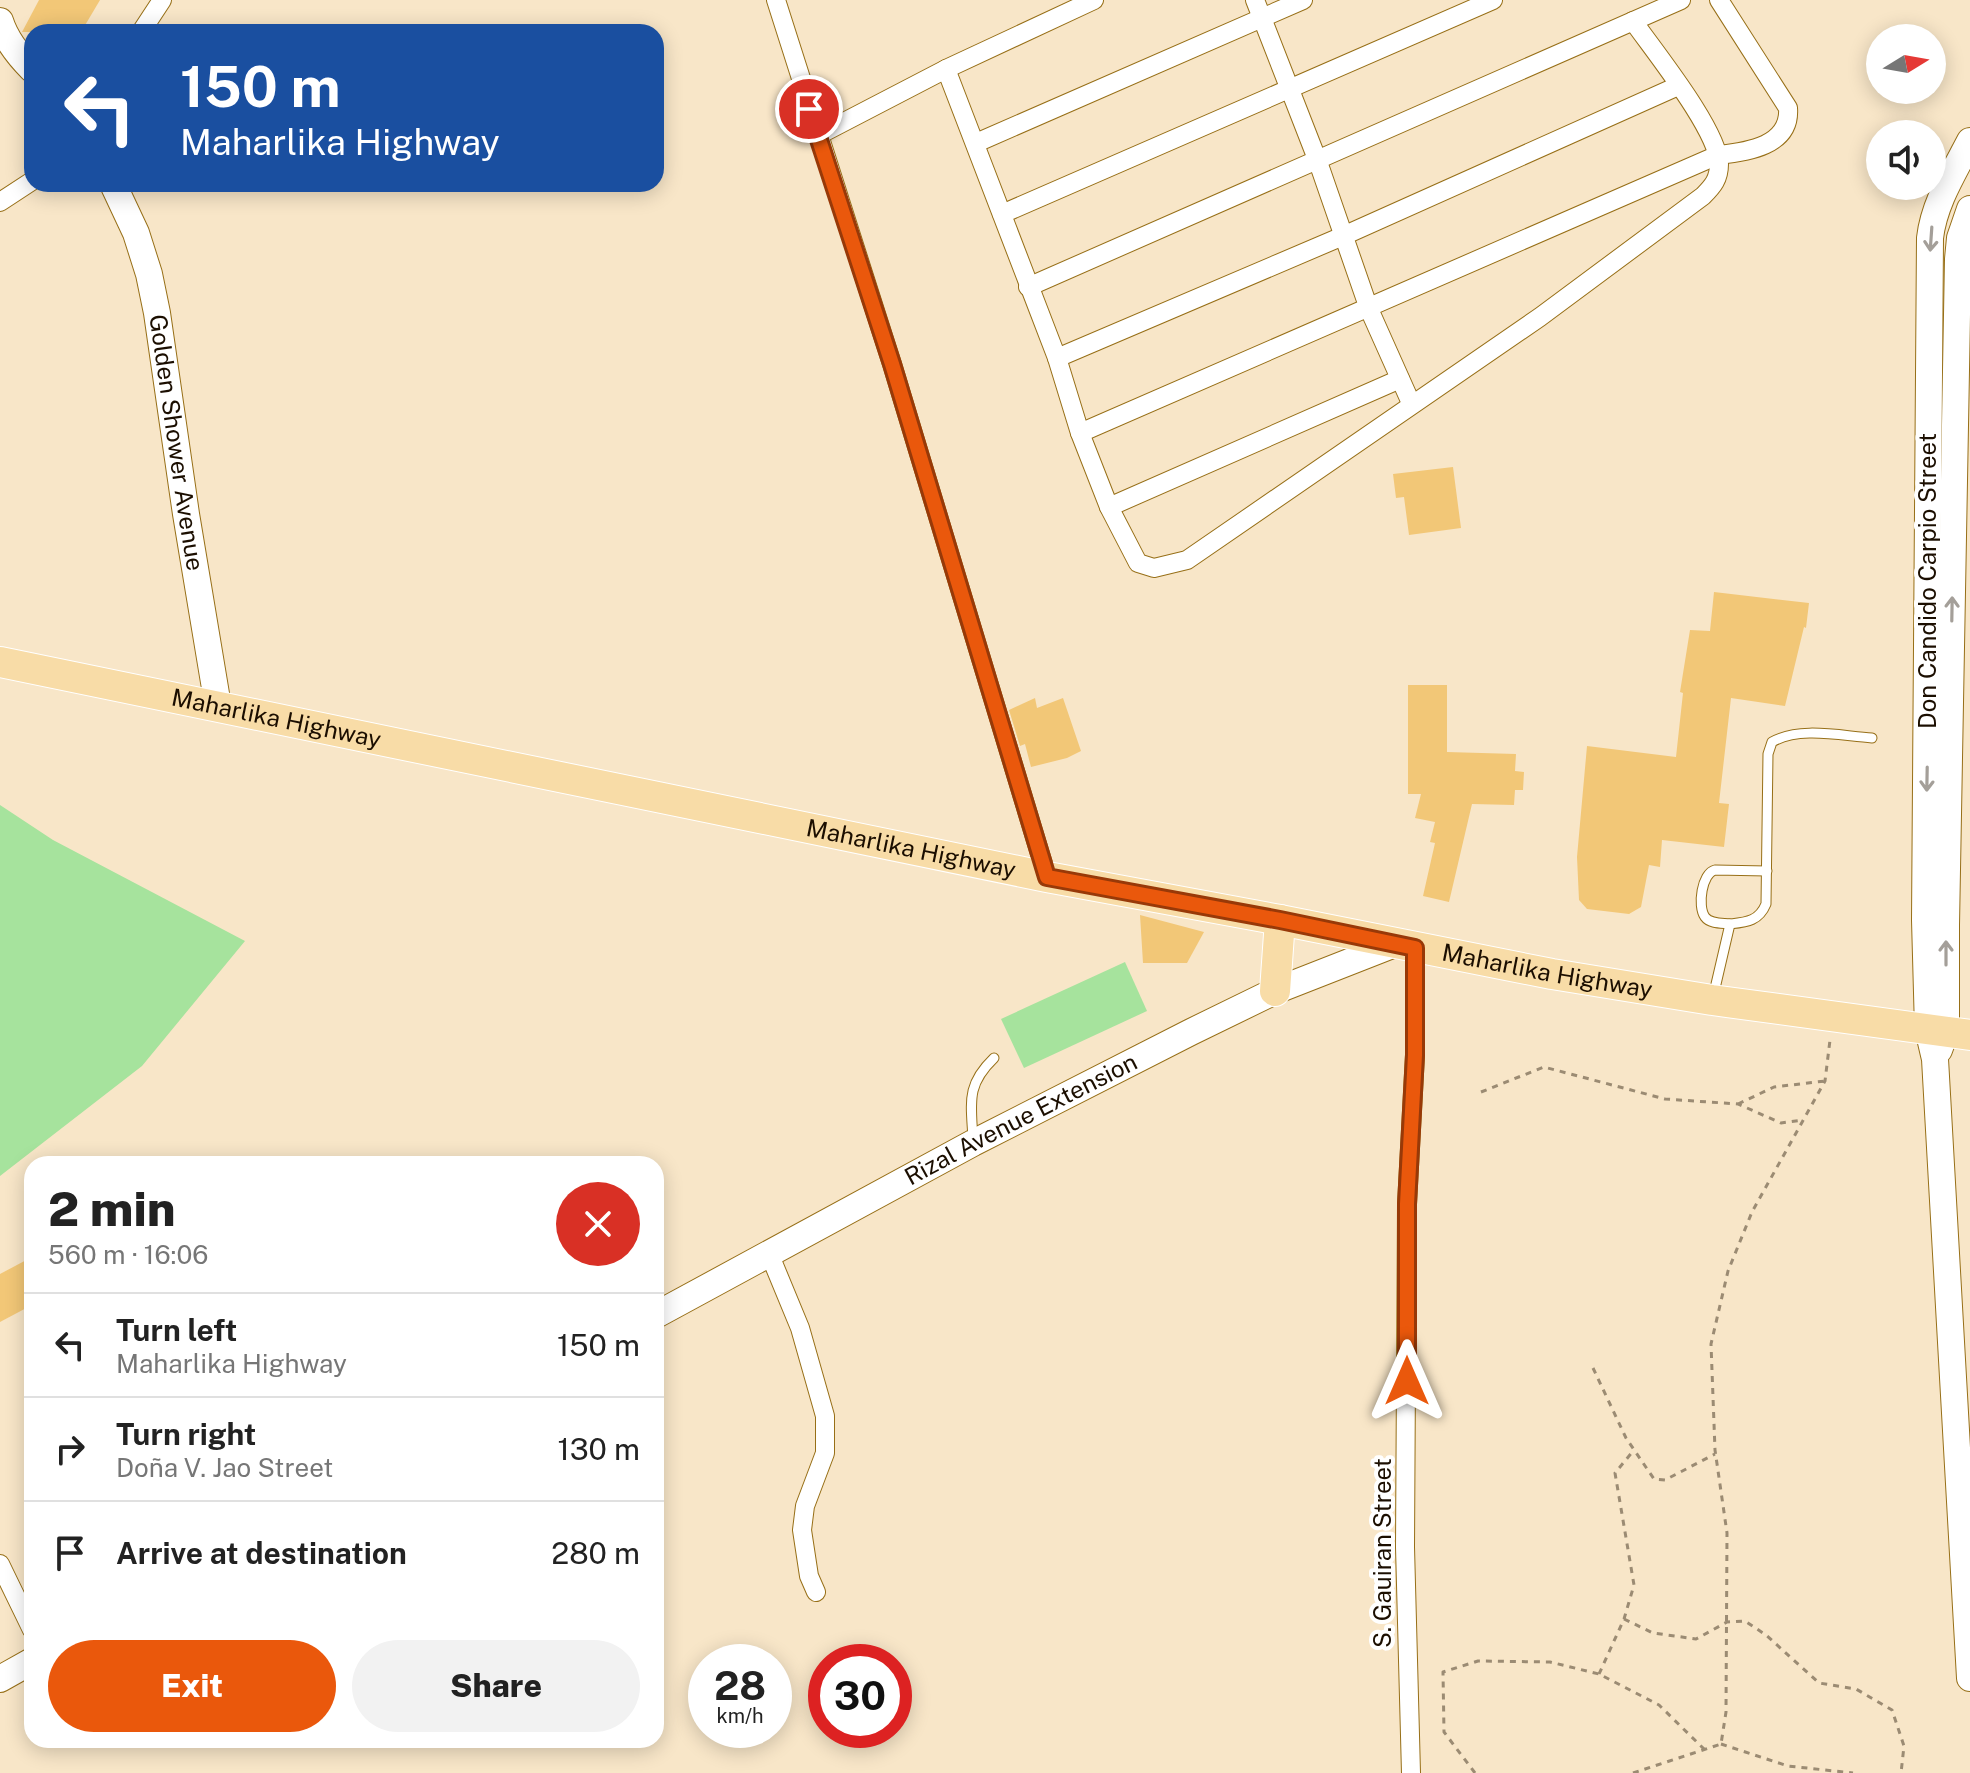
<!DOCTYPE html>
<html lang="en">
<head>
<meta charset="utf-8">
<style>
	body { margin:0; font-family:"Public Sans",sans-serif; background:#f2f2f2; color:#222; height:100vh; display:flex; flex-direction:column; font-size:30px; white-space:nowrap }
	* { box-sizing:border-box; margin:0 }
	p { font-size:26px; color:#767676 }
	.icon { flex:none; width:44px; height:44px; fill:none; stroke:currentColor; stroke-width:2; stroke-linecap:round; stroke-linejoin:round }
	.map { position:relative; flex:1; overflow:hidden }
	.drawer { position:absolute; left:24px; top:1156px; width:640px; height:592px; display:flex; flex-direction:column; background:#fff; border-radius:24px; box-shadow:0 4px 20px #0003 }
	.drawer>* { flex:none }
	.top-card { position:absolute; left:24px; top:24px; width:640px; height:168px; border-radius:24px; box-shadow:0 4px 20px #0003; background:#1a4fa0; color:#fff; overflow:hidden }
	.needle { width:52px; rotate:79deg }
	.controls { position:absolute; left:1866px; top:24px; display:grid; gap:16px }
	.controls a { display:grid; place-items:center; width:80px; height:80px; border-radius:50%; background:#fff; box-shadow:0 4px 20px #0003; font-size:40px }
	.speed { position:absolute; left:688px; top:1644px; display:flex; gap:16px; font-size:40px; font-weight:700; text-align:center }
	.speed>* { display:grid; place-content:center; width:104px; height:104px; border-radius:50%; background:#fff; box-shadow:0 4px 20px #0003; line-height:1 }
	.speed small { font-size:20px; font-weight:400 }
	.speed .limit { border:12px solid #d22; background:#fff; color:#111 }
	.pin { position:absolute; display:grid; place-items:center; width:68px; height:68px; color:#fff; margin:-34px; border:4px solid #fff; border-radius:50%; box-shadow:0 2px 8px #0007 }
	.me { position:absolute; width:88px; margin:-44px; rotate:0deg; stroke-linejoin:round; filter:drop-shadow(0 0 6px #0008) }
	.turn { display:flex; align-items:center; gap:28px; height:168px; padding:0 24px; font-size:36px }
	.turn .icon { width:104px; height:104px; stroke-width:2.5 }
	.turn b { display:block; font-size:56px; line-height:68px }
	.round { display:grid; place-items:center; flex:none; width:84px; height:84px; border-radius:42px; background:#f2f2f2 }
	.headline { display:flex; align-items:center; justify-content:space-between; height:136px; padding:0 24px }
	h1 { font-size:48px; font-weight:800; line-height:60px }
	.primary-button { display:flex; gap:16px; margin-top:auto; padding:16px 24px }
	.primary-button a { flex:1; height:92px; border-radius:48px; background:#ea580c; color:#fff; font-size:32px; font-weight:800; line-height:92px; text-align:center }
	.primary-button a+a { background:#f2f2f2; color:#222 }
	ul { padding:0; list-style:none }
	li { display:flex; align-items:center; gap:24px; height:104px; padding:0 24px; border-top:2px solid #e0e0e0 }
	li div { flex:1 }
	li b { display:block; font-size:30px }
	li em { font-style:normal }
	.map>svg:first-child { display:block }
</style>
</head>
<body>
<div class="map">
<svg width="1970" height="1773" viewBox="0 0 1970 1773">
	<rect width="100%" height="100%" fill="#f8e6c8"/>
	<g fill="#a6e39d">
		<path d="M0 805 53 840 245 941 142 1066 0 1176Z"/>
		<path d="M1125 962 1147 1011 1024 1068 1001 1019Z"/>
	</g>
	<g fill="#f2c777">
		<path d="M39 0H100L81 32H22Z"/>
		<path d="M1453 467 1461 528 1409 535 1404 497 1396 498 1393 474Z"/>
		<path d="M1714 592 1809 603 1806 628 1804 627 1785 706 1731 698 1719 803 1729 804 1724 847 1662 840 1660 867 1649 865 1641 907 1629 914 1587 909 1579 900 1577 857 1587 746 1676 757 1683 693 1680 692 1690 630 1710 631Z"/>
		<path d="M1408 685H1447V752L1516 754 1515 771 1524 772 1523 790H1515L1514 805 1472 804 1449 902 1423 896 1435 843 1430 842 1435 822 1415 818 1421 794H1408Z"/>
		<path d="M1035 698 1037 708 1063 698 1081 751 1067 758 1031 767 1025 744 1020 746 1009 710Z"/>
		<path d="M1140 915 1204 932 1187 963H1143Z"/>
		<path d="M32 1257V1305L0 1322V1274Z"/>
	</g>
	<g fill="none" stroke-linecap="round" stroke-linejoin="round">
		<defs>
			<g id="lane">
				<path d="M1730 924C1722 923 1710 924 1705 917 1697 906 1702 873 1715 870L1767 871"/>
				<path d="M1713 997 1730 924C1747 922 1759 921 1766 904L1768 754 1772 742C1800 726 1841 736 1872 738"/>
				<path d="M973 1139C971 1102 966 1085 994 1058"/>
			</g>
			<g id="street">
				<path d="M776 0 892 364 1047 877"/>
				<path d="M1255 0 1317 159 1369 309 1411 403"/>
				<path d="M141 32 162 0"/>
				<path d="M946 69 1057 358 1080 433 1109 507 1138 563 1154 568 1187 560 1540 317 1703 196C1713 186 1719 179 1719 164 1718 130 1654 51 1633 21"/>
				<path d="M817 136 946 69 1094 0"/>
				<path d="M976 143 1303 0"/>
				<path d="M0 202 32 181"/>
				<path d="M1002 214 1493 0"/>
				<path d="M1028 287 1681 0"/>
				<path d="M1057 358 1343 236 1678 86"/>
				<path d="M1080 433 1718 155C1747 152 1791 146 1788 108L1719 0"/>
				<path d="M1109 507 1400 379"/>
				<path d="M769 1253 800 1328 825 1416V1453L805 1506 802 1530 809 1576 816 1592"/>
				<path d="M0 1564 32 1630"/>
				<path d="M1411 1773 1405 1547 1407 1204 1415 1055V948"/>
			</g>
			<g id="secondary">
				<path d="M0 21C6 40 18 55 32 69"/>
				<path d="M1970 141C1954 172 1934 203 1930 238L1925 920 1928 1029 1935 1059 1970 1678"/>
				<path id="s1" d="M113 184 136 233 149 274 157 313 186 514 218 706"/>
				<path d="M1939 1050 1946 1031V925L1958 259 1960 238 1970 209"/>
				<path id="s2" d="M656 1315 973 1143 1191 1032 1275 991 1395 944"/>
				<path d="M0 1679 32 1661"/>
			</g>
			<g id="primary">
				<path id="s3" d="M0 662 1047 877 1280 920 1552 974 1712 1000 1970 1035"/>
				<path d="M1275 991 1280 920"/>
			</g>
		</defs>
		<use href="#lane" stroke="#976f17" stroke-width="11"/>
		<use href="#street" stroke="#976f17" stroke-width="20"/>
		<use href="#secondary" stroke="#976f17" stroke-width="28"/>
		<use href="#primary" stroke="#fff" stroke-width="32"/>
		<g stroke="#9b8b73" stroke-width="3" stroke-dasharray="6 6" stroke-linecap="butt">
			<path d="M1481 1092 1544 1067 1665 1099 1738 1104 1781 1123 1803 1120"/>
			<path d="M1738 1104 1774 1087 1825 1081"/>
			<path d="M1593 1368 1626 1438 1654 1479 1665 1480 1715 1454"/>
			<path d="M1624 1619 1653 1633 1696 1639 1727 1622 1745 1621 1766 1635 1819 1683 1856 1689 1892 1710 1904 1746 1901 1773"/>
			<path d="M1599 1674 1624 1619 1634 1585 1615 1473 1634 1450"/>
			<path d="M1721 1744 1788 1766 1853 1773"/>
			<path d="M1475 1773 1444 1732 1443 1672 1478 1661 1550 1662 1599 1674 1659 1705 1705 1750"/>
			<path d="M1633 1773 1721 1744 1726 1712 1727 1533 1715 1450 1711 1344 1728 1271 1752 1212 1825 1081 1830 1040"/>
		</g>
		<use href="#lane" stroke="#fff" stroke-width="9"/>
		<use href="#street" stroke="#fff" stroke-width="18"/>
		<use href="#secondary" stroke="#fff" stroke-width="26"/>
		<use href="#primary" stroke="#f8dca7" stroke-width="30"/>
	</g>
	<defs><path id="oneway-shaft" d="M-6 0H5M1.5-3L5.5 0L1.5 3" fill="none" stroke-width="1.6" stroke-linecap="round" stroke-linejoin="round" transform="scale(2)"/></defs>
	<g stroke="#a49f99">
		<use href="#oneway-shaft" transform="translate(1931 239) rotate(94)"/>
		<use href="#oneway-shaft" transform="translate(1952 609) rotate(-89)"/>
		<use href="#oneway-shaft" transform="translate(1927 779) rotate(91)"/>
		<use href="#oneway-shaft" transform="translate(1946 953) rotate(-90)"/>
	</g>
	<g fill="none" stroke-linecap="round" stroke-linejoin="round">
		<defs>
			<path id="route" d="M809 109 892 364 1047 877 1280 920 1415 948V1055L1407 1204V1381"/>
		</defs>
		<use href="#route" stroke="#983908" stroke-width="20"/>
		<use href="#route" stroke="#ea580c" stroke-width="14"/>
	</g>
	<g text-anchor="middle" stroke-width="8" stroke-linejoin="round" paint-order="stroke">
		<g font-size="24" fill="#1b0e00" stroke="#fff">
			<text dy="8" stroke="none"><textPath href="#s1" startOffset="268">Golden Shower Avenue</textPath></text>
			<text transform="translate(1928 581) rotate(-90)" y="8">Don Candido Carpio Street</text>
			<text dy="8" stroke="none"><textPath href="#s3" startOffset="282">Maharlika Highway</textPath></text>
			<text dy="8" stroke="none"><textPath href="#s3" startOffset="930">Maharlika Highway</textPath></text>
			<text dy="8" stroke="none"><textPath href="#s3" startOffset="1578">Maharlika Highway</textPath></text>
			<text dy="8" stroke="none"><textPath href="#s2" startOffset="414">Rizal Avenue Extension</textPath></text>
			<text transform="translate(1383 1553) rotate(-90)" y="8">S. Gauiran Street</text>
		</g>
	</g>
</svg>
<div class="controls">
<a><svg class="needle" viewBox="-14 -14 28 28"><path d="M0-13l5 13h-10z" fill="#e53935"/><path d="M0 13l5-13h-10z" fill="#767676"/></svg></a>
<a><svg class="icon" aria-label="sound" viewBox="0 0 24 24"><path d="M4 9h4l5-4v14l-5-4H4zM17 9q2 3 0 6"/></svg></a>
</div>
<div class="speed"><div>28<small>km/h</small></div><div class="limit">30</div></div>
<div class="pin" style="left:809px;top:109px;background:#d93025"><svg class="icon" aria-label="arrive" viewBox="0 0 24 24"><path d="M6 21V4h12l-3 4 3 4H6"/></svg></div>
<svg class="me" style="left:1407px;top:1381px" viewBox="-20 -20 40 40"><path d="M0-17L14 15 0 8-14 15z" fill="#ea580c" stroke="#fff" stroke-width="4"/></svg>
<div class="top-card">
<div class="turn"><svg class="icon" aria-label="left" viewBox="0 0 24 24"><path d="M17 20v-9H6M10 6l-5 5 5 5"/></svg><div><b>150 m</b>Maharlika Highway</div></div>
</div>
<section class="drawer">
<div class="headline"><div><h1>2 min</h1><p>560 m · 16:06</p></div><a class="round" style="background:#d93025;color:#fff"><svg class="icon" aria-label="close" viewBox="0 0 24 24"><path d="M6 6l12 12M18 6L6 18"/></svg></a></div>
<ul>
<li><svg class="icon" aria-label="left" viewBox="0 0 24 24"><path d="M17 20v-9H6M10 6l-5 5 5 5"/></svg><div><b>Turn left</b><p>Maharlika Highway</p></div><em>150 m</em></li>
<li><svg class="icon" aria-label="right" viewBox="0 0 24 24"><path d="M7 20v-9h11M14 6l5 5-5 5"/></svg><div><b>Turn right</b><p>Doña V. Jao Street</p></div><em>130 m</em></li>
<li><svg class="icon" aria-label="arrive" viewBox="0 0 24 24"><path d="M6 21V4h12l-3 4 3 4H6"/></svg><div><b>Arrive at destination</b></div><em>280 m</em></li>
</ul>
<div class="primary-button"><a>Exit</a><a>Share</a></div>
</section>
</div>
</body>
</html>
